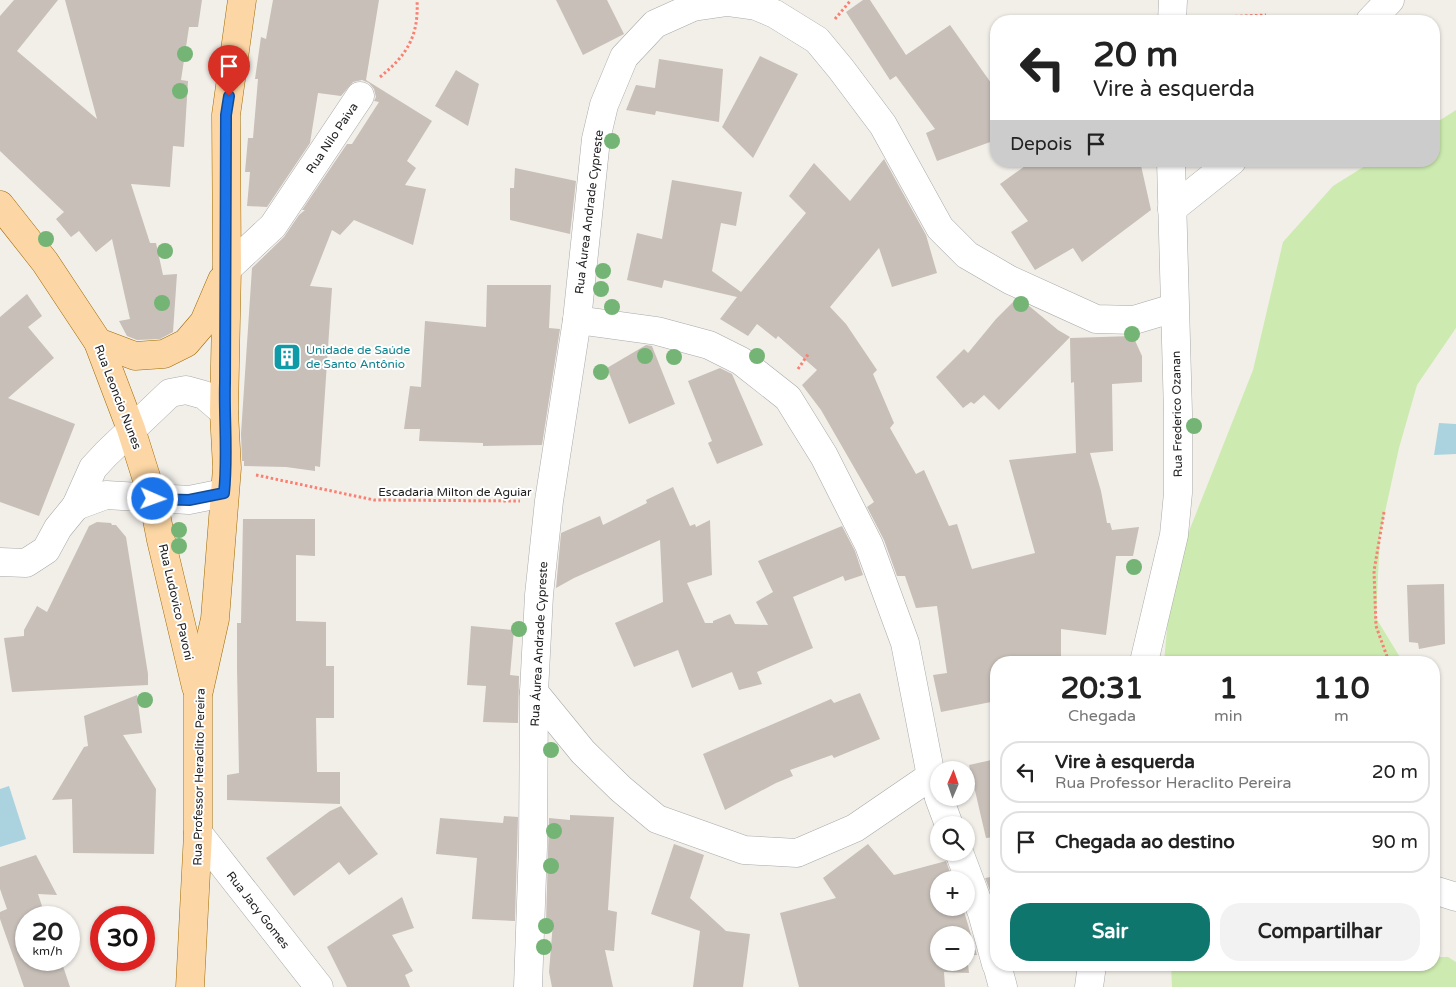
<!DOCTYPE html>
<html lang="pt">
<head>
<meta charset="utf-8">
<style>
	body { margin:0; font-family:"Varela Round",sans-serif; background:#f2f2f2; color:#222; height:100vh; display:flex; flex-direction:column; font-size:19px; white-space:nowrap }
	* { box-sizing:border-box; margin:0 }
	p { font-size:16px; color:#767676 }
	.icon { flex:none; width:28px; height:28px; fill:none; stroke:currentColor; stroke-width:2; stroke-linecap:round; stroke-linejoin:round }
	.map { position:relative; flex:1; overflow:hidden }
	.details { position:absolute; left:990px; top:656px; width:450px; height:315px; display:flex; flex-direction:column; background:#fff; border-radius:20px; box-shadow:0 1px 4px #0004 }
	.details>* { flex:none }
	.top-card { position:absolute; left:990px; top:15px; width:450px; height:152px; border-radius:20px; box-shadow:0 1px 4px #0004; background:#fff; color:#222; overflow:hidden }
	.needle { width:32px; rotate:2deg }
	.buttons { position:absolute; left:930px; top:761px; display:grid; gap:10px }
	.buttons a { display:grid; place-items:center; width:45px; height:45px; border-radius:50%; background:#fff; box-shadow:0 1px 4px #0004; font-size:25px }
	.speed { position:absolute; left:15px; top:906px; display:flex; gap:10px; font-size:25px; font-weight:700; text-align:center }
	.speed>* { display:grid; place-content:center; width:65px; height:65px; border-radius:50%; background:#fff; box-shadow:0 1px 4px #0004; line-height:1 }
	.speed small { font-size:12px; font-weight:400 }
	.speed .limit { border:8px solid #d22; background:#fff; color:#111 }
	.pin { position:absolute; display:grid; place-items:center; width:42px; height:42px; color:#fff; margin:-51px -21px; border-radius:50% 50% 50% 0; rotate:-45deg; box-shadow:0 0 5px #0007 }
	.pin .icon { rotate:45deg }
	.me { position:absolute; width:55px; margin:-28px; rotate:92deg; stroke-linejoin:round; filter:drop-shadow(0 0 4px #0008) }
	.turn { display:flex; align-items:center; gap:18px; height:105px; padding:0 20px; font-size:22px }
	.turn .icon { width:65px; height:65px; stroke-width:2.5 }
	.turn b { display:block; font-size:35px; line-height:42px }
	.then { display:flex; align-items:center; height:48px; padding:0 20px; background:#0003; gap:10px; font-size:19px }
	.eta { display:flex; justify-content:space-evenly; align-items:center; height:85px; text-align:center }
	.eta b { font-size:30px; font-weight:700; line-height:35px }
	.cta { display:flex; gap:10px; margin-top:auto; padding:10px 20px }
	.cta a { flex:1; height:58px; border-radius:20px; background:#0f766e; color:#fff; font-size:20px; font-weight:700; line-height:58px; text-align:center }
	.cta a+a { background:#f2f2f2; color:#222 }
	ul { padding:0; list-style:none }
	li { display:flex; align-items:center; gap:15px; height:62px; margin:0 10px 8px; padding:0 10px; border:2px solid #e0e0e0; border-radius:20px }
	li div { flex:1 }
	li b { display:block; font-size:19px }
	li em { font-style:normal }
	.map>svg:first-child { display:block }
</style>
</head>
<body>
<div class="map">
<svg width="1456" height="987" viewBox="0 0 1456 987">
	<rect width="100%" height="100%" fill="#f2efe9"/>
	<g fill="#cdebb0">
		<path d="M1456 110V328L1417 385 1399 448 1380 535 1376 618 1403 662H1164L1172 574 1253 370 1283 242 1333 186 1373 161H1434V124Z"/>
		<path d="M1434 957H1448L1456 962V987H1172L1171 965H1434Z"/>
	</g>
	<g fill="#aad3df">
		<path d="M1439 423 1456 424V454L1434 455Z"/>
		<path d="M9 786 26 839 0 847V789Z"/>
	</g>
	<g fill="#c7bfb8" fill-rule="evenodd">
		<path d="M14 0H58L17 51 97 119 65 0H202L198 27H189L181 80 188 81 184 147 173 146 170 187 131 184 150 243H156L163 275 177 274 173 332 160 339 137 340 127 336 119 321 130 319 112 239 96 252 79 231 71 237 56 219 64 212 0 151V16Z"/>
		<path d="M273 0H379L366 80 432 121 407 161 416 168 405 185 426 189 413 245 354 220 340 235 332 230 310 286 332 288 320 467 315 466V471L286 467 244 466V461H242L241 434 252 268 284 237 299 215 305 210H302L347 144H352L379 102 374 101 376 97 374 89 369 83 362 80 353 82 341 96 318 93 310 143 267 207 247 206 250 172H245L248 138H253L258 79H255L261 37 266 39Z"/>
		<path d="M556 0H607L624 34 583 55Z"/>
		<path d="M863 0H870L906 55 950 25 996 90V140L937 161 926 133 935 129 896 76 890 80 846 12Z"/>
		<path d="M760 56 798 74 753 158 722 127Z"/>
		<path d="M659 59 723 69 719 122 656 111 655 115 626 110 636 85 655 88Z"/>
		<path d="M456 70 479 84 468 126 435 106Z"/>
		<path d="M884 159 926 235 937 273 892 287 879 248 830 307 846 324 877 370 873 374 894 423 890 428 916 474 924 470 949 526 957 524 972 569 1035 553 1009 460 1076 453 1074 382 1071 383 1070 338 1133 336 1142 356V382L1112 384 1113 451 1090 453 1101 491 1107 523H1110L1112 530 1139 527 1133 556H1116L1106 635 1061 629V662H996V701L941 712 933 675 947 673 937 606 916 608 905 576H897L884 540 867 507 874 502 821 410 802 385 817 370 778 336 776 339 757 324 748 336 720 319 737 297 664 280 662 288 627 280 637 233 662 239 672 180 742 192 736 226 721 223 712 271 741 292 806 213 789 196 814 163 850 201Z"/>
		<path d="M1032 161H1140L1151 210 1082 262 1073 248 1035 270 1011 232 1028 221 1000 184Z"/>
		<path d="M515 168 576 181 570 234 510 220V188H514Z"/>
		<path d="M487 285H551L549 328 560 329 542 445 483 446V443L419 441 420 429H404L410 386 421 387 425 321 486 327Z"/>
		<path d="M27 294 42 316 28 327 54 358 8 398 75 424 39 516 0 502V317Z"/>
		<path d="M1015 300 1028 305 1058 330 1070 337 999 410 984 395 974 404 971 402 963 408 936 377 964 349 968 353 996 319Z"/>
		<path d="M646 345 652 346 675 404 629 424 607 368Z"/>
		<path d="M720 368 732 374 763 445 717 464 708 443 712 441 688 381Z"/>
		<path d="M673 487 690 526 695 524 696 527 710 520 712 575 687 583 705 623H713V621L730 614 735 624 768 625 756 602 773 592 758 561 842 526 855 551 863 575 845 581 843 576 793 597 813 648 757 672 762 684 739 690 732 672 692 688 678 650 634 667 615 623 663 602 660 540 574 578 556 588 561 533 600 516 603 525 647 503 646 500Z"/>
		<path d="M243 519H315V556L296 555V621L326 622V666H334V718H316L317 772H340V804L227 800V775L239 773 237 668V623H241Z"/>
		<path d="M97 522 111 523 112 525H116L126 537 148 674V685L12 692 4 638 24 636V630L37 606 47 612 89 526Z"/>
		<path d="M1444 584 1445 644 1419 649 1418 643 1409 642 1407 585Z"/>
		<path d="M471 626 514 630 510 675 519 676 518 723 483 722 486 686 467 685Z"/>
		<path d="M860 693 880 739 834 758 832 755 790 770 793 776 776 783 725 810 703 754 831 699 834 703Z"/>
		<path d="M137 695 142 733 123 735 156 789 154 854 73 853 72 799 52 800 84 747 88 746 84 716Z"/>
		<path d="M996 759V837L986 838 969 765Z"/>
		<path d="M341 806 378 854 349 875 339 862 294 896 266 858 330 811Z"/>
		<path d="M570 815 614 817 608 910 617 912 614 951 605 950 613 987H552L549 972 553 922H546L549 818 570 820Z"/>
		<path d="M504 816 518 817 515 921 472 919 477 858 436 854 440 818 503 823Z"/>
		<path d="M674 844 704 855 690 898 726 931 750 934 743 987H693L700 931 651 914Z"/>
		<path d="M868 844 894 875 946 861 953 880H939V908H963L977 955H967L969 973 944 972 945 987H799L780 913 836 898 823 878ZM939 935H966V962H939Z"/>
		<path d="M36 855 57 895 38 894 46 918H26V960H61L70 987H24L0 919V912L7 909 0 889V867Z"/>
		<path d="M996 876V906L985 878Z"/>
		<path d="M402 897 414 928 392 935 413 971 405 975 410 987H347L327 947Z"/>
	</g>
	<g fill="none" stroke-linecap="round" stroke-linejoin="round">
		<defs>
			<g id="minor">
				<path d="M1172 21 1173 0"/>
				<path d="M1370 21 1390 0"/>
				<path d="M1172 209 1232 161"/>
				<path d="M227 269 273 226 360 96"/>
				<path d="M577 320 657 331 709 345 741 361 788 398 824 456 869 545 905 643 931 776 939 796"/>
				<path d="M76 506 106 495 189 500 224 493"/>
				<path d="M0 562 26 563 46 550 58 528 76 506 93 468 106 454 170 393 186 390 204 395 224 412"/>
				<path d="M1144 662 1174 535 1178 493V413L1171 161"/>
				<path d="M534 692 583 752 621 789 657 819 744 850 797 853 855 828 931 776"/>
				<path d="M939 798 949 825"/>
				<path d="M198 833 319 987"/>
				<path d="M959 852 982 913 996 964"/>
				<path d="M1434 890 1456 897"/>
				<path d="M997 965 1003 987"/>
				<path d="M528 987 533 847 534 692 539 595 549 501 577 320 596 139 604 105 624 57 655 24 693 7 727 2 756 6 775 14 817 40 841 69 883 125 940 228 967 255 1010 280 1096 319 1134 320 1174 308"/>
				<path d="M1089 987 1092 965"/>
			</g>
			<g id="major">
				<path d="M0 205 45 262 98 342 131 429 153 499 161 540 196 687"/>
				<path d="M98 342 135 356 164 354 186 343 204 322 222 280"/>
				<path d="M190 987 198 833V695L215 619 227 468 224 412 227 269 226 115 242 0"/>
			</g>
		</defs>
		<use href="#minor" stroke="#a9a9a9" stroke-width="29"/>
		<use href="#major" stroke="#a06b00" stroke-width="29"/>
		<g stroke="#fa8072" stroke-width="3" stroke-dasharray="2.5 2.5" stroke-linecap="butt">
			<path d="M1200 18 1266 15"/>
			<path d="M835 19 851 0"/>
			<path d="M380 77C407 55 419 36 417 0"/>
			<path d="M798 369 809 353"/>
			<path d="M256 475 374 500 520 501"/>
			<path d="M1384 512 1374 571 1376 626 1389 662"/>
		</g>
		<use href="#minor" stroke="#fff" stroke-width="28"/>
		<use href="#major" stroke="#fcd6a4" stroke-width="28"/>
	</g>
	<g fill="#74b475">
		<circle cx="185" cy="54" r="8"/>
		<circle cx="180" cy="91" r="8"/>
		<circle cx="612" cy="141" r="8"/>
		<circle cx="46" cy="239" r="8"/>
		<circle cx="165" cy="251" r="8"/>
		<circle cx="603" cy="271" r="8"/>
		<circle cx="601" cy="289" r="8"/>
		<circle cx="162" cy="303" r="8"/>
		<circle cx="1021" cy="304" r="8"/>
		<circle cx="612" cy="307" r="8"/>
		<circle cx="1132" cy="334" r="8"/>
		<circle cx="645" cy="356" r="8"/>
		<circle cx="757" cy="356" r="8"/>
		<circle cx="674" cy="357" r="8"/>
		<circle cx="601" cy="372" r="8"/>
		<circle cx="1194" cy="426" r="8"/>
		<circle cx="179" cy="530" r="8"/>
		<circle cx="179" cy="546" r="8"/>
		<circle cx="1134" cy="567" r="8"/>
		<circle cx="519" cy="629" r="8"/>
		<circle cx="145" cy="700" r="8"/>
		<circle cx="551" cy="750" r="8"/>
		<circle cx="554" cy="831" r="8"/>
		<circle cx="551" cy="866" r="8"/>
		<circle cx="546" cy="926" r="8"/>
		<circle cx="544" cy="947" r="8"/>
	</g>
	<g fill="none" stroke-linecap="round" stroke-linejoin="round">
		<defs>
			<path id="route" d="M153 499 189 500 224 493C228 457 224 420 225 383 226 294 226 205 226 115L229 96"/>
		</defs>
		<use href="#route" stroke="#114b97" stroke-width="12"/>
		<use href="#route" stroke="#1a73e8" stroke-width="9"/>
	</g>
	<defs>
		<symbol id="building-square" viewBox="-11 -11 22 22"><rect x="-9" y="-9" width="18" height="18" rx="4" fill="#0f9aa8" stroke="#fff"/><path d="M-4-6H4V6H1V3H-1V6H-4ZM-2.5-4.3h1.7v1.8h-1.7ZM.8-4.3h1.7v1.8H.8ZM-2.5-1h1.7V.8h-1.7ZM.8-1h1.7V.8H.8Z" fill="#fff"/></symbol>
	</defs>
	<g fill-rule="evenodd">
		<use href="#building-square" x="271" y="341" width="32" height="32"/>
	</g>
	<g text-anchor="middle" stroke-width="4" stroke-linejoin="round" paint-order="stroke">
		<g font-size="12" fill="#222" stroke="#fff">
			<text transform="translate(332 138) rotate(-56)" y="4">Rua Nilo Paiva</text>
			<text transform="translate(589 212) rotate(-83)" y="4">Rua Áurea Andrade Cypreste</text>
			<text transform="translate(118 397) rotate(69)" y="4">Rua Leoncio Nunes</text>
			<text transform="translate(1177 414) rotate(-91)" y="4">Rua Frederico Ozanan</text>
			<text x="455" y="496">Escadaria Milton de Aguiar</text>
			<text transform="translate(176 602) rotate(77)" y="4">Rua Ludovico Pavoni</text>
			<text transform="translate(539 644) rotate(-87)" y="4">Rua Áurea Andrade Cypreste</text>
			<text transform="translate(199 777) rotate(-89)" y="4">Rua Professor Heraclito Pereira</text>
			<text transform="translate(258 910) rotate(52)" y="4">Rua Jacy Gomes</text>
		</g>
		<g font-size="12" fill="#0d838f" stroke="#fff" text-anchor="start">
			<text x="306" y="354">Unidade de Saúde<tspan x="306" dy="14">de Santo Antônio</tspan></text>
		</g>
	</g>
</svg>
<div class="buttons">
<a><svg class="needle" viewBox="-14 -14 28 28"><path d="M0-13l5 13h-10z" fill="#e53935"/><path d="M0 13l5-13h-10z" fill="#767676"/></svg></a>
<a><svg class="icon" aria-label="search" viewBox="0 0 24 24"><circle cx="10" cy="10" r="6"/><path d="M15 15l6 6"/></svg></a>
<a>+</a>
<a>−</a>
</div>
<div class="speed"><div>20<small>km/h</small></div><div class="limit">30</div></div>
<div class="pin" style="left:229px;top:96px;background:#d93025"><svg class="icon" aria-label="arrive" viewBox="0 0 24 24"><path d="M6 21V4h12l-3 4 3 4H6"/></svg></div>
<svg class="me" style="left:153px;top:499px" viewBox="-20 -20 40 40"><circle r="17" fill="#1a73e8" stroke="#fff" stroke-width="3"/><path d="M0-11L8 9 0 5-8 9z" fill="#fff"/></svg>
<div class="top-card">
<div class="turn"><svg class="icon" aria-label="left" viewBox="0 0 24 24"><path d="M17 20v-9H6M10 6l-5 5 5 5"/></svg><div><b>20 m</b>Vire à esquerda</div></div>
<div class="then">Depois<svg class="icon" aria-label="arrive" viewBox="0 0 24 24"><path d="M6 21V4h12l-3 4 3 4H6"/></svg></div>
</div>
<section class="details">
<div class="eta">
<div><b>20:31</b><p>Chegada</p></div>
<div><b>1</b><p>min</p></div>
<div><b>110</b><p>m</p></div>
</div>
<ul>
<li><svg class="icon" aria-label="left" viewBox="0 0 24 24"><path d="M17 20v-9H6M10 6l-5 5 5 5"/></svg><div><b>Vire à esquerda</b><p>Rua Professor Heraclito Pereira</p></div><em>20 m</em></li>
<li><svg class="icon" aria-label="arrive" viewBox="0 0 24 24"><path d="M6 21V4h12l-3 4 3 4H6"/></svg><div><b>Chegada ao destino</b></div><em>90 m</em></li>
</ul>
<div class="cta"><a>Sair</a><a>Compartilhar</a></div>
</section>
</div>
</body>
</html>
